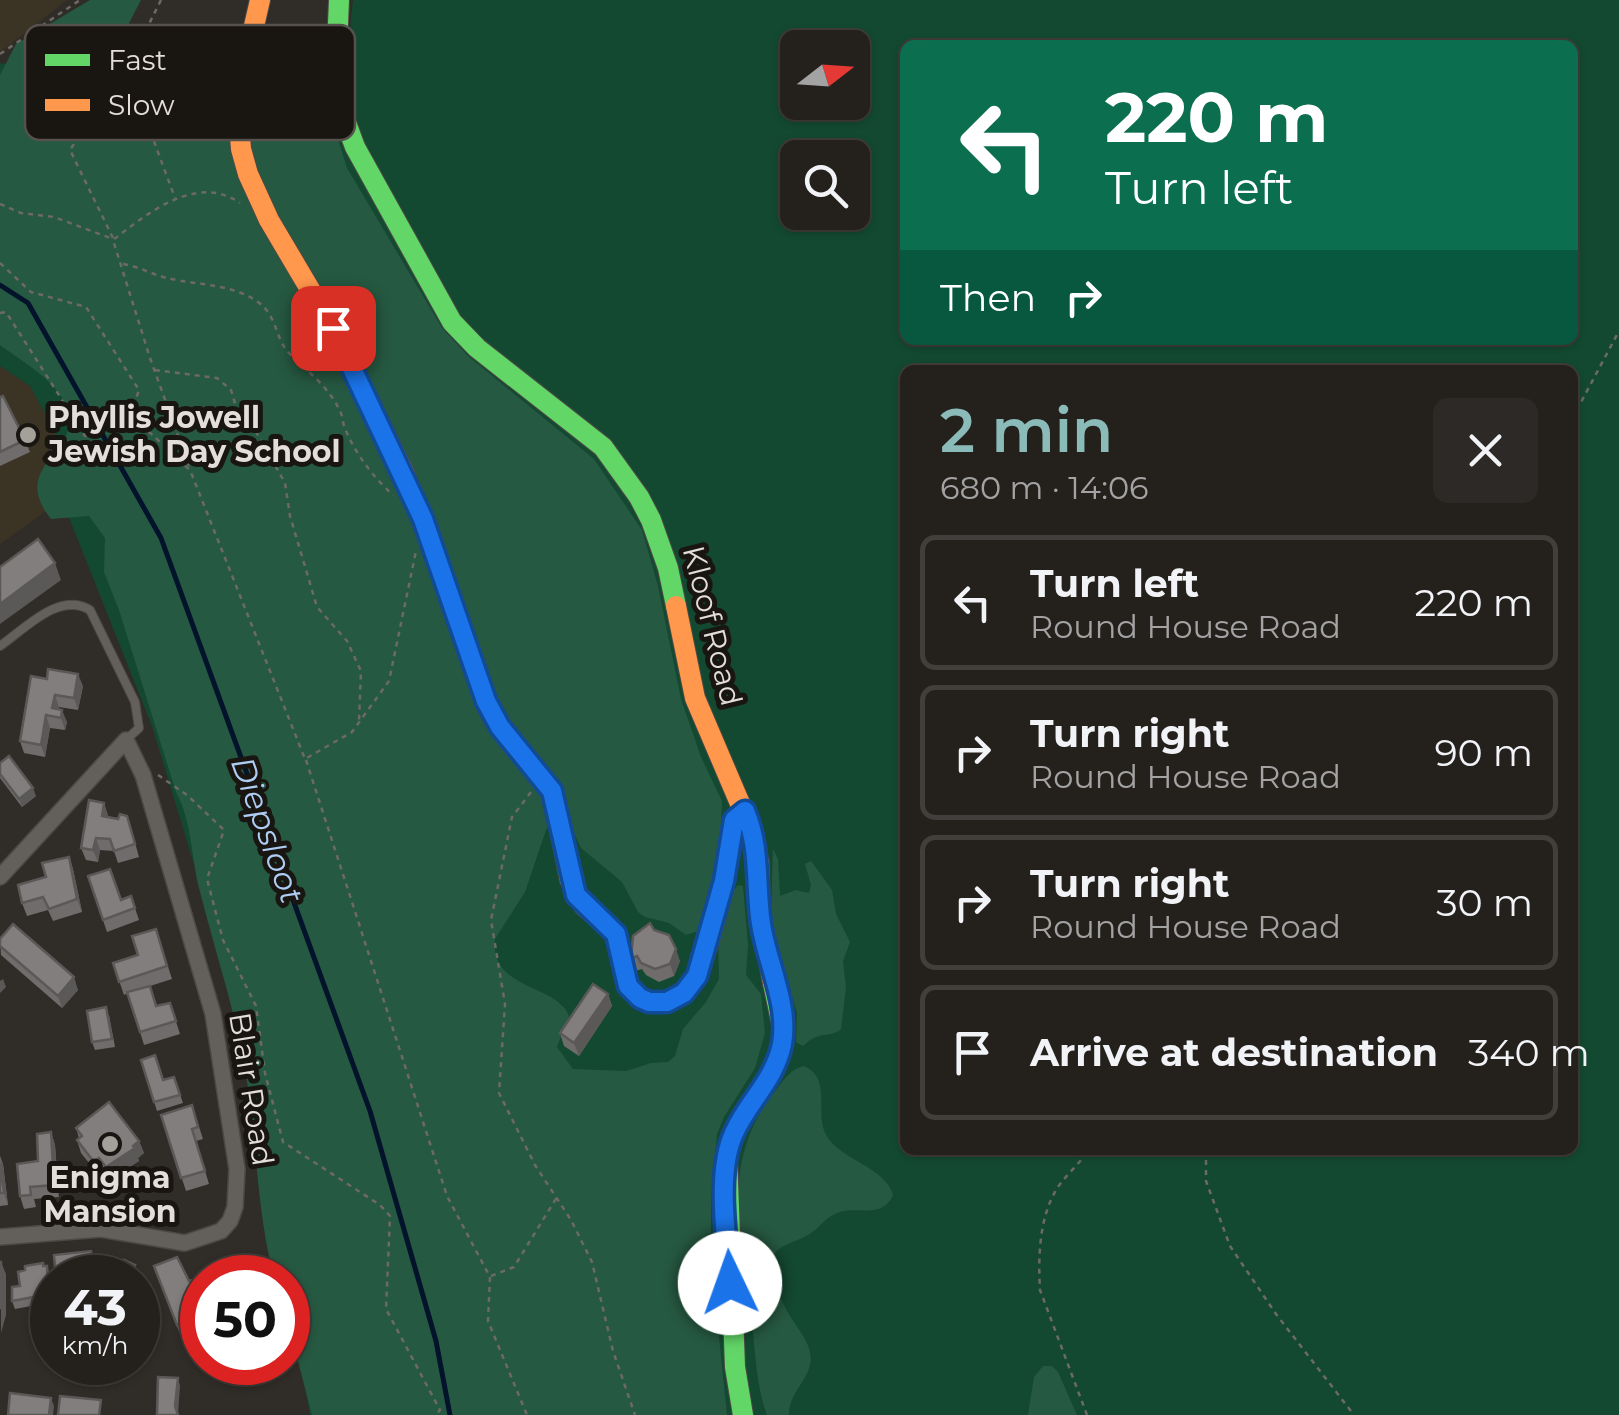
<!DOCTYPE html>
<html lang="en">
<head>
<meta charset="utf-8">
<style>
	body { margin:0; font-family:Montserrat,sans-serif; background:#2c2926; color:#f1f3f6; height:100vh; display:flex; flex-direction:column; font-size:38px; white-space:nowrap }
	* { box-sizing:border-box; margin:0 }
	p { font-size:32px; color:#a3a3a4 }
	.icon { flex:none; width:55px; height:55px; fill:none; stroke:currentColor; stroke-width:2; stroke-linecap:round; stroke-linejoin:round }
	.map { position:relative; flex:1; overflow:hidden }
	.sheet { position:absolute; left:900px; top:365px; width:678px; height:790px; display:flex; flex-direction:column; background:#24211d; border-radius:15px; box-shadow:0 2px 8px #0004,0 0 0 2px #413e3b }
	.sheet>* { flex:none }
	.guide { position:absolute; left:900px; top:40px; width:678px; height:305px; border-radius:15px; box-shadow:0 2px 8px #0004,0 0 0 2px #413e3b; background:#0b6e4f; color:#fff; overflow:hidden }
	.needle { width:65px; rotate:73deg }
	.fabs { position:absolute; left:780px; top:30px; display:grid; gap:20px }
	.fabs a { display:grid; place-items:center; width:90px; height:90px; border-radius:15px; background:#24211d; box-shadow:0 2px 8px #0004,0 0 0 2px #413e3b; font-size:50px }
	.speed { position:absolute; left:30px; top:1255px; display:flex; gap:20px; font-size:50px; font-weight:700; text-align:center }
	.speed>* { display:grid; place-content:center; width:130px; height:130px; border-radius:50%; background:#24211d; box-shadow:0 2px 8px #0004,0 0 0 2px #413e3b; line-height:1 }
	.speed small { font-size:25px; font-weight:400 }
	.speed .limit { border:15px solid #d22; background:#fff; color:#111 }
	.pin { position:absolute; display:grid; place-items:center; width:85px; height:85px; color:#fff; margin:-42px; border-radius:20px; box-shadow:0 5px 15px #0006 }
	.me { position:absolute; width:110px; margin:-55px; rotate:357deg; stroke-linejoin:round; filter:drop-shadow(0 0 8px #0008) }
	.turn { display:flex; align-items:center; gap:35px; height:210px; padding:0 40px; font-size:45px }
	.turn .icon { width:130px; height:130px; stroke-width:2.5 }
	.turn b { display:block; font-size:70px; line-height:85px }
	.then { display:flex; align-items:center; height:95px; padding:0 40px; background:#0003; gap:20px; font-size:38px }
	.round { display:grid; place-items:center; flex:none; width:105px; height:105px; border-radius:15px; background:#2c2926 }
	.overview { display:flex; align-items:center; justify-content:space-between; height:170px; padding:0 40px }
	h1 { font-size:60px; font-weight:600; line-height:75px; color:#8bbbb9 }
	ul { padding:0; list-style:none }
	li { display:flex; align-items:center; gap:30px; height:135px; margin:0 20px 15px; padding:0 20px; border:5px solid #413e3b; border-radius:15px }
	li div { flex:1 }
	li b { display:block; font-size:38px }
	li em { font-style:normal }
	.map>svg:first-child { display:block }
</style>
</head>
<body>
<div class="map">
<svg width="1619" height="1415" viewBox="0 0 1619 1415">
	<rect width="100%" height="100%" fill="#302c27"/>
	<g fill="#3b3324">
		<path d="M0 0H67L0 52Z"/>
		<path d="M0 366 30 386 84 484 0 544Z"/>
	</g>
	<path fill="#134931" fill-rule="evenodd" d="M353 0H1619V1415H310L238 1009 152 726 62 500 83 484 30 386 0 366V63L215 98 358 126 348 92 347 58ZM905 45H1572V340H905ZM798 48H852V102H798ZM798 158H852V212H798ZM905 370H1572V1150H905Z"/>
	<g fill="#265941">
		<path d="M90 0H141L125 31 126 44 138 50 168 52 204 80 212 77 220 50 227 46 233 52 236 73 249 87 253 86 278 52 298 54 316 68 347 168 442 328 469 357 594 459 642 530 658 586 681 699 701 757 722 801 720 857 698 931 686 935 669 923 645 917 638 912 622 882 581 848 567 819 550 824 546 830 525 892 495 939C489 990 557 984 569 1016L557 1047 573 1069 626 1071 651 1063 668 1062 675 1056 683 1029 706 1002 719 979 718 938 733 891 738 885 743 886 748 945 746 975 761 994 765 1033 755 1068 724 1117 717 1134 711 1197V1258L727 1415H312L288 1323V1278L274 1277C257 1214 257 1146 247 1081 237 1015 215 952 199 888 191 855 192 822 176 792L119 610 104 572 105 538 89 516 51 519C0 456 113 448 50 383 36 369 16 357 0 345V75L16 44Z"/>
		<path d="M773 849 778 859 780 896 796 890 809 893 811 885 805 864 811 861 832 890 836 914 850 942 843 961 846 987 841 1029C830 1039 821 1029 803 1046L796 1042 797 1013 776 944 771 913Z"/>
		<path d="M804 1066C834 1079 812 1115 828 1138 844 1161 886 1168 893 1195 882 1220 857 1205 837 1213 826 1217 820 1227 811 1233 792 1246 768 1243 771 1273 778 1287 779 1297 786 1309 794 1326 815 1344 810 1365 805 1384 789 1394 789 1415H767C756 1385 756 1356 752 1325 740 1242 718 1161 776 1090 784 1080 790 1069 804 1066Z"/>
		<path d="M1043 1366H1052L1058 1372 1077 1415H1028L1034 1377Z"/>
	</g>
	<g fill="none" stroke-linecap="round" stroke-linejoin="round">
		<path stroke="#04132c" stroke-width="5" d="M0 285 28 303 161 538 370 1111 436 1341 450 1415"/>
		<defs>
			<path id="lane" d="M0 646C25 629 59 591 90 610L135 702 139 728 127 739"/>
			<path id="street" d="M0 877 126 740 143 775 213 1014 237 1169 235 1207 230 1221 221 1231 185 1243 101 1229 0 1237"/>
			<g id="fast">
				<path d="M339 0 335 93 355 147 452 322 477 348 603 447 639 497 651 520 668 568 676 606"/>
				<path d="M483 692 500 727 552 791 570 880 584 906 616 934 627 986 649 1003C662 1002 675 1001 685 992 704 975 720 902 725 875 729 853 728 827 745 811"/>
				<path d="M743 1415 735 1367 727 1154 737 1126 777 1064 783 1030 773 983"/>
			</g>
			<g id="slow">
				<path d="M260 0 243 74 238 112 241 149 248 174 269 220 334 330 404 473 432 544 483 692"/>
				<path d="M676 606 695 698 753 834 759 864 760 918 773 983"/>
			</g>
		</defs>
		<use href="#lane" stroke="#4c4945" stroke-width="10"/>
		<use href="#street" stroke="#4c4945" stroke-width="18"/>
		<use href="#fast" stroke="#4c4945" stroke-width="22"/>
		<use href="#slow" stroke="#4c4945" stroke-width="22"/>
		<g stroke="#6c6966" stroke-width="2.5" stroke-dasharray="5 5" stroke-linecap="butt">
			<path d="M161 0 133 56 124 98 130 113 149 128 175 198"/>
			<path d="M0 54 80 0"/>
			<path d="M0 204 21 213 54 217 113 239"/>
			<path d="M113 238 70 150 130 60"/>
			<path d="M0 263 31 292 86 307 139 390 134 405 121 425"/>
			<path d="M123 264C140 267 151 274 167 278 198 286 255 283 272 319 278 331 279 342 289 353 307 371 329 387 340 411 342 414 343 423 344 426 354 452 373 477 393 495"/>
			<path d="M0 313 6 312 85 436C151 409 144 434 190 470L305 759 352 732 389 681 416 551"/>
			<path d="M155 370 217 378 231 390 237 410 255 430 285 483 290 516 317 607 347 641 361 671 359 720"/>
			<path d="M1572 419 1619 331"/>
			<path d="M189 466 150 358 113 240C148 213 197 173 240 203"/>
			<path d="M306 760 447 1196 490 1277 488 1321 527 1415"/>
			<path d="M158 775 187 795 224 830 207 879 223 940 256 1006 265 1073 283 1142 380 1205 390 1216 386 1309 440 1410 436 1415"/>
			<path d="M531 792 512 817 491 920 505 1004 499 1093 535 1165 571 1220 592 1262 613 1351 635 1415"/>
			<path d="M1206 1150V1181L1230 1246 1276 1314 1354 1415"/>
			<path d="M491 1276 514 1267 557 1197"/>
			<path d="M1087 1415 1040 1290C1038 1257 1039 1216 1058 1187 1067 1174 1080 1163 1089 1150"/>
		</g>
		<use href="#lane" stroke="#63605c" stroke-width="8"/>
		<use href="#street" stroke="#63605c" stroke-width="15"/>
		<use href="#fast" stroke="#63d668" stroke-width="20"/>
		<use href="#slow" stroke="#ff974d" stroke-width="20"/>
	</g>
	<g fill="#706c6c">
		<path d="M0 397 25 440 30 452 0 466Z"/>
		<path d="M31 676 83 686 78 710 59 707V709L67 722 65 730 50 728 45 757 24 753 20 741Z"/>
		<path d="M0 763 36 796 22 807 0 778Z"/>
		<path d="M104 803 108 817 131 828 139 857 118 863 114 851 100 850 98 862 86 860 81 848Z"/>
		<path d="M69 857 73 869 82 912 53 921 48 910 27 916 22 903 46 877Z"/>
		<path d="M88 876 121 900 131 896 139 920 107 932Z"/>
		<path d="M156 929 172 979 150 986 157 1006 170 1003 180 1034 144 1045 128 993 124 995 113 963 138 955Z"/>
		<path d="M654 930 680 961 674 976 659 982 646 975 642 969 635 971 631 959Z"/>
		<path d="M0 939 78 990 62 1008 1 955Z"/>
		<path d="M608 994 612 1006 579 1056 564 1046 560 1033Z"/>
		<path d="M109 1015 115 1047 95 1050 92 1042Z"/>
		<path d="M141 1060 163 1080 174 1077 183 1103 157 1111Z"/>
		<path d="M192 1105 203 1139 196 1141 209 1184 186 1191 161 1115Z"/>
		<path d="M76 1128 139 1141 144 1153 138 1158 139 1161 111 1179 103 1170 98 1174 81 1153 77 1140 79 1138Z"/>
		<path d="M51 1132 55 1145 59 1197 34 1199 36 1207 24 1209 20 1196Z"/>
		<path d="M0 1156 3 1164 8 1205 0 1206Z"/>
		<path d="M43 1263 50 1274 51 1298 42 1300V1304L15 1309 12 1301 25 1270Z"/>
		<path d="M154 1266 189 1281 202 1278V1362H225L205 1369 191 1339 183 1342Z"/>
		<path d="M138 1288 150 1299 152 1321 138 1322Z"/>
	</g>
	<g fill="#5b5858">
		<path d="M55 563 61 580 0 624V604Z"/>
		<path d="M78 674 83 686 78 710 74 698Z"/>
		<path d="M55 695 59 707 57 717 52 708Z"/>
		<path d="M62 710 67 722 65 730 61 718Z"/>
		<path d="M46 715 50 728 45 757 41 745Z"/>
		<path d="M33 788 36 796 22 807 19 799Z"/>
		<path d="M104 803 108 815 107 828 102 816Z"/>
		<path d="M96 838 100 850 98 862 93 850Z"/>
		<path d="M69 857 73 869 82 912 77 899Z"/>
		<path d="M676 949 680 961 674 976 670 964Z"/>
		<path d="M74 977 78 990 62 1008 58 996Z"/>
		<path d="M3 979 6 987 0 993V981Z"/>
		<path d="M608 994 612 1006 579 1056 574 1043Z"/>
		<path d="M51 1132 55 1145 59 1197 54 1185Z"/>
		<path d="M139 1141 144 1153 138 1158 139 1161 111 1179 106 1167Z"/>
		<path d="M0 1156 3 1164 8 1205 4 1193Z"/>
		<path d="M99 1158 103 1170 98 1174 94 1162Z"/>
		<path d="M91 1251 96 1263 98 1278H95Z"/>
		<path d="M1 1262 6 1274V1315L1 1333Z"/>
		<path d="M135 1265 140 1277 138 1281V1278H127Z"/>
		<path d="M47 1266 50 1274 51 1298 48 1289Z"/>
		<path d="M146 1287 150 1299 152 1321 147 1309Z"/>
		<path d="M178 1378 180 1386 178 1414 175 1406Z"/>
		<path d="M51 1398 54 1406 53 1415H49Z"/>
	</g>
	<g fill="#827e7e" stroke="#5b5858" stroke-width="2.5">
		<path d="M3 396 25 440 0 452V397Z"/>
		<path d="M38 539 55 563 0 604V567Z"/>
		<path d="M48 669 78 674 74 698 55 695 52 708 62 710 61 718 46 715 41 745 20 741 31 676 47 679Z"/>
		<path d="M9 756 33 788 19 799 0 774V763Z"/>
		<path d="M89 800 104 803 102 816 118 819 120 814 127 816 135 844 114 851 110 839 96 838 93 850 81 848Z"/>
		<path d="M69 857 77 899 49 909 43 897 22 903 18 885 46 877 42 863Z"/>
		<path d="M110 869 121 900 131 896 135 908 103 920 88 876Z"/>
		<path d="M650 923 654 930 669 935 676 949 670 964 655 969 641 963 637 956 631 959 633 936Z"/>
		<path d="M13 924 74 977 58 996 0 946V939Z"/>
		<path d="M156 929 167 966 119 982 113 963 138 955 132 936Z"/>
		<path d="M593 984 608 994 574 1043 560 1033Z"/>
		<path d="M150 986 156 1006 170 1003 176 1021 140 1032 127 992Z"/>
		<path d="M106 1007 112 1039 92 1042 87 1011Z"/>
		<path d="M155 1055 163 1080 174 1077 180 1095 154 1102 141 1060Z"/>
		<path d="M109 1102 139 1141 133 1146 135 1148 106 1167 99 1158 94 1162 77 1140 82 1136 76 1128Z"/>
		<path d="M192 1105 198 1127 192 1129 205 1171 181 1178 161 1115Z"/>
		<path d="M51 1132 54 1185 30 1187 31 1195 20 1196 17 1164 38 1161 37 1134Z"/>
		<path d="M0 1163 4 1193H0Z"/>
		<path d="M91 1251 95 1278H56L54 1255Z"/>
		<path d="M177 1257 189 1281 204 1277V1278H202V1352L199 1353 185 1322 177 1325 154 1266Z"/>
		<path d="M124 1260 135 1265 127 1278H104L117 1274Z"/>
		<path d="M0 1262H1L2 1303 0 1309Z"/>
		<path d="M43 1263V1266H47L48 1289 39 1291V1296L12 1301V1287L20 1286 18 1272 25 1270V1266Z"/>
		<path d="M146 1287 147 1309H138V1288Z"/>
		<path d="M158 1377 178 1378 175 1406 178 1415H157Z"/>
		<path d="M10 1393 51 1398 49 1415H8Z"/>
		<path d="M60 1396 101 1400 99 1415H58Z"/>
	</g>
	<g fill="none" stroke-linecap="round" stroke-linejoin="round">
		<defs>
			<path id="route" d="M333 328 423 519 486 701 500 727 552 791 576 895 616 934 628 986 640 998 649 1002H667L684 993 697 976 724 881 734 820 745 811C761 849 755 885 761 924 767 963 789 1004 782 1044 775 1079 749 1101 735 1131 715 1171 727 1239 730 1283"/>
		</defs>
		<use href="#route" stroke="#114b97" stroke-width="25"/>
		<use href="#route" stroke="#1a73e8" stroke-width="18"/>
	</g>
	<g fill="#a4a09a" stroke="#191511" stroke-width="4">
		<circle cx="28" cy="435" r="10"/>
		<circle cx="110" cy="1144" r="10"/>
	</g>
	<g text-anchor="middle" stroke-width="10" stroke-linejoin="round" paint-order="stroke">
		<g font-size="30" font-weight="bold" fill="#e3ded8" stroke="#191511" text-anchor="start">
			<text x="48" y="428">Phyllis Jowell<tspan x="48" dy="34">Jewish Day School</tspan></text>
			<text x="110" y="1188" text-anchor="middle">Enigma<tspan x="110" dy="34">Mansion</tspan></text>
		</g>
		<g font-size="30" fill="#e3ded8" stroke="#191511">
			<text transform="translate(712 626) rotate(76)" y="10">Kloof Road</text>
			<text transform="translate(251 1089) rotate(81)" y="10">Blair Road</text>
		</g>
		<g font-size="32" font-style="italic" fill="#aecdf4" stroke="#191511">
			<text transform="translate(267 830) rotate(70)" y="11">Diepsloot</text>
		</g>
	</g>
	<rect x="25" y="25" width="330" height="115" rx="15" fill="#191511" stroke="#56514d" stroke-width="2.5"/>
	<rect x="45" y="54" width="45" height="12" fill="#63d668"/>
	<rect x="45" y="99" width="45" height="12" fill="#ff974d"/>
	<g font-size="28" fill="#e3ded8">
		<text x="108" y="70">Fast</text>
		<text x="108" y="115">Slow</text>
	</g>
</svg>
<div class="fabs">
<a><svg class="needle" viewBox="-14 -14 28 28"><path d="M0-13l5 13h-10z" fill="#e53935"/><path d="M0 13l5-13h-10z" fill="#a3a3a4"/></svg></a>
<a><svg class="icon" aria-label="search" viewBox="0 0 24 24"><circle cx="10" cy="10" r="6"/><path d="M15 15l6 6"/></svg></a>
</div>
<div class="speed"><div>43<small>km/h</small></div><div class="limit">50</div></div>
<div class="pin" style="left:333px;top:328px;background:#d93025"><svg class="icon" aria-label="arrive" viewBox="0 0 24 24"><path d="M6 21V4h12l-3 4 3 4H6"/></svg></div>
<svg class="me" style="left:730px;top:1283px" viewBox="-20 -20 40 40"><circle r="19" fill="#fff"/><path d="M0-13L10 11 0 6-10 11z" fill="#1a73e8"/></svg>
<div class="guide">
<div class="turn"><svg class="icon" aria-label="left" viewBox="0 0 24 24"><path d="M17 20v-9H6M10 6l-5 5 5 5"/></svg><div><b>220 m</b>Turn left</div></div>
<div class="then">Then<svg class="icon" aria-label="right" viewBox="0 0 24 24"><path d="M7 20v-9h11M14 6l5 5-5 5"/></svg></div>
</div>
<section class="sheet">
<div class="overview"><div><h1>2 min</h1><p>680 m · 14:06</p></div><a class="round"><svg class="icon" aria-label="close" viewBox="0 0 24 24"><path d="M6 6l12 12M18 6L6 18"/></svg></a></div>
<ul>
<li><svg class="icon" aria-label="left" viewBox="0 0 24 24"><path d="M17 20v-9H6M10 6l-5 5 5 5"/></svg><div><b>Turn left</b><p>Round House Road</p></div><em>220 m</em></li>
<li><svg class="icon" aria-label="right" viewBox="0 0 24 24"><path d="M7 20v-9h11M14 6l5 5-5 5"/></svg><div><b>Turn right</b><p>Round House Road</p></div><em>90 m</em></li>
<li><svg class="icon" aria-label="right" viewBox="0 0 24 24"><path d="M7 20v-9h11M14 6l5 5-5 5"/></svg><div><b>Turn right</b><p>Round House Road</p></div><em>30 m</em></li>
<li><svg class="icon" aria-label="arrive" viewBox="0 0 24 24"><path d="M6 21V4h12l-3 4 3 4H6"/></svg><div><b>Arrive at destination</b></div><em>340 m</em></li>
</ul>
</section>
</div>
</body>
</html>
